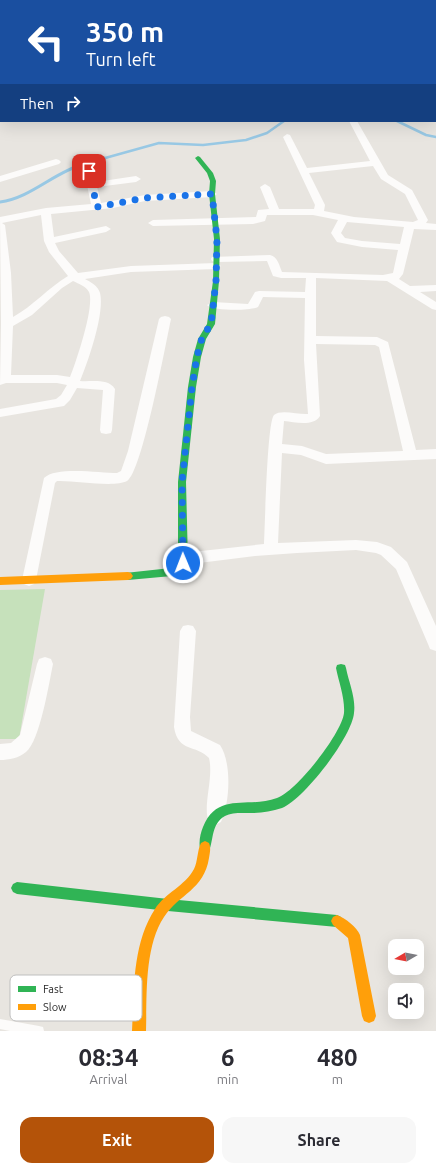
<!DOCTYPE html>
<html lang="en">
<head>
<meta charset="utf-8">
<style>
	body { margin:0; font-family:Ubuntu,sans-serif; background:#f7f7f7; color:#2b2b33; height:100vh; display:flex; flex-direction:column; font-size:15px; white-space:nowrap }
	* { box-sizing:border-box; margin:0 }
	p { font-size:13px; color:#7c7c81 }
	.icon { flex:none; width:22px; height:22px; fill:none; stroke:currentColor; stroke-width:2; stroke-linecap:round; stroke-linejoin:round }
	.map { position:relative; height:1031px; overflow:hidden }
	.sheet { display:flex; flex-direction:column; background:#fff; flex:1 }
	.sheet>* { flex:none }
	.guide { position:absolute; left:0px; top:0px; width:436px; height:122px; box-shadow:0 4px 16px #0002; background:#1a4fa0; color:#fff; overflow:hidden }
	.needle { width:26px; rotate:260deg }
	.buttons { position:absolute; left:388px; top:939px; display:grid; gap:8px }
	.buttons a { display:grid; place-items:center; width:36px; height:36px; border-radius:8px; background:#fff; box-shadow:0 4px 16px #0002; font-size:20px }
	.pin { position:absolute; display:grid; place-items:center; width:34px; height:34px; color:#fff; margin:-17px; border-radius:8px; box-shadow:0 2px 6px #0006 }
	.me { position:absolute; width:44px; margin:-22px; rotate:359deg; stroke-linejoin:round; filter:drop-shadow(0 0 3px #0008) }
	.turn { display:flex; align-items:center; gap:14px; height:84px; padding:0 20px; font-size:18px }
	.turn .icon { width:52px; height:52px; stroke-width:2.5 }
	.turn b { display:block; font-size:28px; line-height:34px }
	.then { display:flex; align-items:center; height:38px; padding:0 20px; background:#0003; gap:8px; font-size:15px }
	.eta { display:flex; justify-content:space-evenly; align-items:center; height:68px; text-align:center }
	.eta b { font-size:24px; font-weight:700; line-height:28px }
	.primary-button { display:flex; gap:8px; margin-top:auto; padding:8px 20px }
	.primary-button a { flex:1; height:46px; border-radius:12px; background:#b45309; color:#fff; font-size:16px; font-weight:700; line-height:46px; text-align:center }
	.primary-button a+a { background:#f7f7f7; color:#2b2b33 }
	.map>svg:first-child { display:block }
</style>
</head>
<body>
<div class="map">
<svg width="436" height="1031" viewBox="0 0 436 1031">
	<rect width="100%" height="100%" fill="#e8e5e0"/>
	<path fill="#c6e1bb" d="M45 589 19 739H0V590Z"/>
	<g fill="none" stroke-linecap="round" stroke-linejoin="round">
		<g stroke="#98c8e4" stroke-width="2.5">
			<path d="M397 121 426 135 436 137"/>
			<path d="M80 165 159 143 203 145 246 140 267 133 284 121"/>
		</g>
		<path stroke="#98c8e4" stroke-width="3" d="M0 202C31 198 54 172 84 164"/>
		<g fill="#fcfbfa" fill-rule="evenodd">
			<path d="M5 0H10L4 1Z"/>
			<rect x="0" y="3" width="1" height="2"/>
			<path d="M0 1019 39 1026 43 1027 44 1031H10L0 1029Z"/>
		</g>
		<g fill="#fcfbfa" fill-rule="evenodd">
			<rect x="100" y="0" width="8" height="1"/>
			<rect x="435" y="81" width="1" height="4"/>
			<rect x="0" y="87" width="1" height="4"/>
			<rect x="0" y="103" width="1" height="6"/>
			<path d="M349 121H357L388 175 412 190 428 220 426 223 436 224V230L414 229 403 274 399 279 410 286 436 285V291L420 292 436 302V310L432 309 387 281 316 278V336L377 337 388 342 416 450 436 449V459L326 464 301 455 282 453 278 543 356 540 377 542 391 547 407 562 436 626V651L430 649 428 644 396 569 381 555 376 553 356 550 297 553 255 556 183 565 178 563 176 559 178 555 183 553 264 544C265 527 267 422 274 415 281 409 299 415 308 414L304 360 305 298 263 297 258 307C250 311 213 311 207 305L213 302 248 304 255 292 259 291 305 292 306 278H281L273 276 267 261 216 262 212 261 211 259 212 257 270 255C278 257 279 265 282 272L383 275 393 273 398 250 362 247 337 242 331 233 338 220 313 215H267L265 221 253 224 153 226 148 223 153 220 256 217 258 210 269 209 260 187 265 184 270 187 279 209H314L315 205 283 137 287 134 290 135 307 168 370 161ZM373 166 381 179 405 194 418 220 413 222 354 217 324 211 325 205 309 173ZM347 222 404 227 400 244 362 241 345 238 341 233ZM316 344 375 345 379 347 403 451 326 454 302 446 282 444 284 421C295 422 313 427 320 416Z"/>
			<path d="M56 159 59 160 61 162 59 164 0 182V176Z"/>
			<path d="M89 168 94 171 96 182 136 176 141 179 136 182 97 187 101 203 145 195 212 191 217 194 212 197 145 201 113 208 51 214 54 237 106 226 111 229 106 232 55 243 59 251 78 273 131 266 216 263 221 266 216 269 131 272 85 279C91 282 98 286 100 293 105 313 88 362 80 381 92 382 108 378 115 389L112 430 111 433 106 434 101 433 100 430 103 390 77 388 70 400 64 406 0 417V409L56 399 61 395 67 385 57 383H6L0 385 1 324 0 217 46 208 91 204 84 171ZM41 215 44 241 49 252 68 276C48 288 33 306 13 317L11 273 5 225 2 223ZM73 281C79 284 86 286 89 292 95 306 76 362 70 377L57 375H11L13 326 32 315 62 288Z"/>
			<path d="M165 316 169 317 171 319C166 342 142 473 127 481 114 488 74 480 57 481L55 483 36 580 34 584 29 586 24 584 22 580 44 478C56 466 100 473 117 473L121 471 128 451 159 319 161 317Z"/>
			<path d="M188 625 193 626 196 631 190 717 191 731 220 745C232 763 230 803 221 822L215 825 209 822C202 807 214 778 209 758 196 744 178 753 174 727L180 631 183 626Z"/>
			<path d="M45 657 51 659 53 664C49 683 40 741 26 752 19 758 9 760 0 760V744L11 743 20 735 37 664 39 659Z"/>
		</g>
		<g fill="#30b455" fill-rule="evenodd">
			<path d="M198 156 200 157 213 173 216 181 215 194 220 239 219 281 215 324 206 339 201 357 196 387 186 482 188 563 183 572 172 576 128 580 125 579 123 576 125 573 171 568 177 566 178 563V482L188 387 193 357 198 339 207 324 213 281 214 239 209 194 210 181 207 173 195 158Z"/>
			<path d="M341 664 345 665 346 668C349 683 356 698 354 713 352 737 304 799 282 808 272 811 262 813 252 813 243 813 232 812 225 816 211 824 214 839 209 851L205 853 201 851C198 845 200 834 203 827 218 791 248 809 277 798 296 792 342 733 344 713 345 698 339 683 336 668L337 665Z"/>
			<path d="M17 882 168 899 337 915 341 917 343 921 341 925 337 927 168 911 17 894 13 892 11 888 13 884Z"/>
		</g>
		<g fill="#ff9f0a" fill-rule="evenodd">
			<path d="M128 572 131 573 133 576 131 579 128 580 0 585V577Z"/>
			<path d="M205 841 209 843C211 848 210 852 209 858 204 890 179 894 164 917 144 947 147 997 146 1031H132C134 991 132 944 155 909 165 893 185 886 194 869 198 861 197 851 201 843Z"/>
			<path d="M337 915C345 918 357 927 360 935L376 1016 374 1021 369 1023 364 1021 362 1016 348 938 333 925 331 921 333 917Z"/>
		</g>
	</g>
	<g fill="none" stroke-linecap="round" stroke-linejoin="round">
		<path stroke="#1a73e8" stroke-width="7" stroke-dasharray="0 12.6" d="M89 171 97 207 145 198 212 194 217 239 216 281 211 324 202 338 197 356 192 387 182 482 183 563"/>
	</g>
	<rect x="10" y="975" width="132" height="46" rx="6" fill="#fff" stroke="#bfbfbf" stroke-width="1"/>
	<rect x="18" y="986" width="18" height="6" fill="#30b455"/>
	<rect x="18" y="1004" width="18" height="6" fill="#ff9f0a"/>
	<g font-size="11" fill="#292929">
		<text x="43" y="993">Fast</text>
		<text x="43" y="1011">Slow</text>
	</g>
</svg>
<div class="buttons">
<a><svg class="needle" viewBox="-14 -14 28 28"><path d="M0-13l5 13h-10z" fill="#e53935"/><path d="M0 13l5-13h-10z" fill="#7c7c81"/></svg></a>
<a><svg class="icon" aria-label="sound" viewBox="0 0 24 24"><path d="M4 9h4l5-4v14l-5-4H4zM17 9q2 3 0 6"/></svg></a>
</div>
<div class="pin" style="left:89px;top:171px;background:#d93025"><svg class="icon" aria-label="arrive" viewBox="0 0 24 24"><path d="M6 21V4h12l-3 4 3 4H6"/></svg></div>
<svg class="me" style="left:183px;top:563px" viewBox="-20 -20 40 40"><circle r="17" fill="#1a73e8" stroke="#fff" stroke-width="3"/><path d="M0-11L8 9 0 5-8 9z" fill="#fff"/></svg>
<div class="guide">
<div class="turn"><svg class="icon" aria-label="left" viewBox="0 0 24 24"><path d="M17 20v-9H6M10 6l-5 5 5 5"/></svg><div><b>350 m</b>Turn left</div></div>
<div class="then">Then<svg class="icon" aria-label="right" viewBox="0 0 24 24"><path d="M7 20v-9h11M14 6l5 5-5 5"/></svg></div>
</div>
</div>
<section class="sheet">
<div class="eta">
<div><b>08:34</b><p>Arrival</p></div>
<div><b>6</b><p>min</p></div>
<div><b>480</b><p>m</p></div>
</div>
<div class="primary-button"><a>Exit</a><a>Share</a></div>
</section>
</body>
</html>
